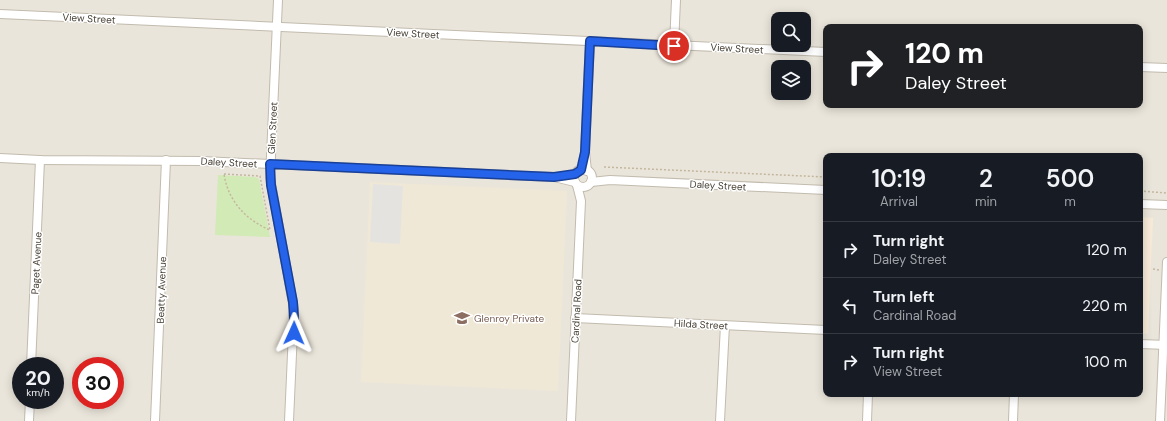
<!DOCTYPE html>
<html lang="en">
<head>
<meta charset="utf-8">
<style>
	body { margin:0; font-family:"DM Sans",sans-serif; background:#242831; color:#f1f3f6; height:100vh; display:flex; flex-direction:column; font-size:15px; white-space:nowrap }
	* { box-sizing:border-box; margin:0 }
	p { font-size:13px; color:#9ea1a6 }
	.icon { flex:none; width:22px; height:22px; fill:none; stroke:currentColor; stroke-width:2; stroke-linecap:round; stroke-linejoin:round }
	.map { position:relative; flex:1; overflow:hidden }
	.details { position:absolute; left:823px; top:153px; width:320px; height:244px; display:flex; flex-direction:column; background:#171b24; border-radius:8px; box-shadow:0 2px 10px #0003 }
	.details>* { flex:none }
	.hud { position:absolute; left:823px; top:24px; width:320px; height:84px; border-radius:8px; box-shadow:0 2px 10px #0003; background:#202124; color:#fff; overflow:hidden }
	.controls { position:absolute; left:771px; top:12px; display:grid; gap:8px }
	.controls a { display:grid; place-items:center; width:40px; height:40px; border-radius:8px; background:#171b24; box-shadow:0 2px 10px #0003; font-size:20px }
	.speed { position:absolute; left:12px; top:357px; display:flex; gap:8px; font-size:20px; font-weight:700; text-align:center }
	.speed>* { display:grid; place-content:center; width:52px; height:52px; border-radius:50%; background:#171b24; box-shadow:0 2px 10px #0003; line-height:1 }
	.speed small { font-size:10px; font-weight:400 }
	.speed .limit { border:6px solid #d22; background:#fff; color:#111 }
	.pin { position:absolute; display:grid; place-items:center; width:34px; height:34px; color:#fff; margin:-17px; border:2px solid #fff; border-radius:50%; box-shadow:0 1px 4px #0007 }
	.me { position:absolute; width:44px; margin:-22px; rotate:1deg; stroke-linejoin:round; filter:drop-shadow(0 0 3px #0008) }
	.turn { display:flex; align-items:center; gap:14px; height:84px; padding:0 16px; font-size:18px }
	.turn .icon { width:52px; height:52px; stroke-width:2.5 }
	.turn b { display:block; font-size:28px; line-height:34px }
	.eta { display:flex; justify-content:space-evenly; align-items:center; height:68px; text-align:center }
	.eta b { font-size:24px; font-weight:600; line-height:28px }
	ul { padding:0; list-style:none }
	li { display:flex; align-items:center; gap:12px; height:56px; padding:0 16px; border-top:1px solid #363941 }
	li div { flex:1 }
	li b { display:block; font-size:15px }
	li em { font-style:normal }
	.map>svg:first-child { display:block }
</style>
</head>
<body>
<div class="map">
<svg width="1167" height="421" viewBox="0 0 1167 421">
	<rect width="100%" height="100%" fill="#f6f3ec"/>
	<path fill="#eae5da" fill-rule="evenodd" d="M0 0H1167V421H0ZM778 19H804V45H778ZM826 27H1140V105H826ZM778 67H804V93H778ZM826 156H1140V394H826ZM21 366H55V400H21ZM81 366H115V400H81Z"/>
	<path fill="#f7ead8" d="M1140 217 1153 218 1148 334 1140 333Z"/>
	<path fill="#efe8d6" d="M370 182 567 191 558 391 361 382Z"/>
	<path fill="#d2eab5" d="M218 175 255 177 259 179 270 237 215 235Z"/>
	<path fill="#e5e3e0" d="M373 184 403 186 400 244 370 242Z"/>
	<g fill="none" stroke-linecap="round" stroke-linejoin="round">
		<defs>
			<g id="minor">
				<path d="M278 0 270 178 294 309 289 421"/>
				<path d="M0 14 826 52"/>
				<path d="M674 45 676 0"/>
				<path d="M1140 67 1167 68"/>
				<path d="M0 158 40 160 202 161 554 177 575 182"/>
				<circle cx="583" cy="178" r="9"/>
				<path d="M587 171 585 152 590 41"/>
				<path d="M591 182 610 180 826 190"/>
				<path d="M1140 204 1167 205"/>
				<path d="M575 318 826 330"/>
				<path d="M1140 344 1167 345"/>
				<path d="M31 366 40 160"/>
				<path d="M29 421 30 400"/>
				<path d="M155 421 166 160"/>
				<path d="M571 421 581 201 577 185"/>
				<path d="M720 421 725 325"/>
				<path d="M867 421 868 394"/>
				<path d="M1013 421 1014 394"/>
				<path d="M1160 421 1167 262"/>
			</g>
		</defs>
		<use href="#minor" stroke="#c2bbae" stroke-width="10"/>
		<g stroke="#c4b79f" stroke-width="1.5" stroke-dasharray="2 2" stroke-linecap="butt">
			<path d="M604 167 826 177"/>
			<path d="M224 174 260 176 270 230C246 220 228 201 224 174Z"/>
			<path d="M1140 191 1167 193"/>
			<path d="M1153 269 1159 270"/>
		</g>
		<use href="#minor" stroke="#fff" stroke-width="8"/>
	</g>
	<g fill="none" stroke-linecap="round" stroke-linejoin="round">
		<defs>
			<path id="route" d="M294 333V318L293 302 271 185 270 164 554 177 575 174 581 170 585 152 590 41 674 46"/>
		</defs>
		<use href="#route" stroke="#184099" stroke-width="10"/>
		<use href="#route" stroke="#2563eb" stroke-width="7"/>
	</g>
	<defs>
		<symbol id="school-bare" viewBox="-9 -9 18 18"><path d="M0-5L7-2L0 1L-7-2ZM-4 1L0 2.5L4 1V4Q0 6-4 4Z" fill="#8d6e63" stroke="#fff" stroke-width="2.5" paint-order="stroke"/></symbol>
	</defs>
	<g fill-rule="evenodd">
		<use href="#school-bare" x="451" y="307" width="22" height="22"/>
	</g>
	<g text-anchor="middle" stroke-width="3" stroke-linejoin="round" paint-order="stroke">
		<g font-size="10" fill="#4b4439" stroke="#fff">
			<text transform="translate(89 18) rotate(3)" y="4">View Street</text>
			<text transform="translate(413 33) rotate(3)" y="4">View Street</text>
			<text transform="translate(737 48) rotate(3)" y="4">View Street</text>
			<text transform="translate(272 128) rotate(-87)" y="4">Glen Street</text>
			<text transform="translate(229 162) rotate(3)" y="4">Daley Street</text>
			<text transform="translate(718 185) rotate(3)" y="4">Daley Street</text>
			<text transform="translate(36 263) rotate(-87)" y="4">Paget Avenue</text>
			<text transform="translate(161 290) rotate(-88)" y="4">Beatty Avenue</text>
			<text transform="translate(576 311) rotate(-87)" y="4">Cardinal Road</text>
			<text transform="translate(701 324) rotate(3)" y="4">Hilda Street</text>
		</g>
		<g font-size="10" fill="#785e54" stroke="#fff" text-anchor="start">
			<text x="474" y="322">Glenroy Private</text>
		</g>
	</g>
</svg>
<div class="controls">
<a><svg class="icon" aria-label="search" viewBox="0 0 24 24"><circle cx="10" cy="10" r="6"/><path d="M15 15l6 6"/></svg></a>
<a><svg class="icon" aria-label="layers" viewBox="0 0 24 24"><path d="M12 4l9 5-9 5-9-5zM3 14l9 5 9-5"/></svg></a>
</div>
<div class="speed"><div>20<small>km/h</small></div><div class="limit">30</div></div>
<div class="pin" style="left:674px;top:46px;background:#d93025"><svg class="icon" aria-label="arrive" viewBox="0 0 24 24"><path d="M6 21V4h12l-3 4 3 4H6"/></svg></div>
<svg class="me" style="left:294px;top:333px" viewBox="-20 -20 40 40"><path d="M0-17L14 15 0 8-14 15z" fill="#2563eb" stroke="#fff" stroke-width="4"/></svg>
<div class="hud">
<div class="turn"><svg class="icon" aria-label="right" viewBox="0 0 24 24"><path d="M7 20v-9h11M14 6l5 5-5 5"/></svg><div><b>120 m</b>Daley Street</div></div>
</div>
<section class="details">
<div class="eta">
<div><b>10:19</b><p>Arrival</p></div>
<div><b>2</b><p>min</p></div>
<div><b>500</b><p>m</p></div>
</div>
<ul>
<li><svg class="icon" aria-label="right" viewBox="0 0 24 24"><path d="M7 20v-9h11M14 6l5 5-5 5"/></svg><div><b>Turn right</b><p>Daley Street</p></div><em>120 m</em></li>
<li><svg class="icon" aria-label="left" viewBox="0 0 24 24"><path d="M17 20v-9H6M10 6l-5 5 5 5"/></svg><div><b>Turn left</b><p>Cardinal Road</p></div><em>220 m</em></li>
<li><svg class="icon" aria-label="right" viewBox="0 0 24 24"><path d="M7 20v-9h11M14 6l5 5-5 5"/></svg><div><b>Turn right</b><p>View Street</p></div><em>100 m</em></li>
</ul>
</section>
</div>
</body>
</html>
